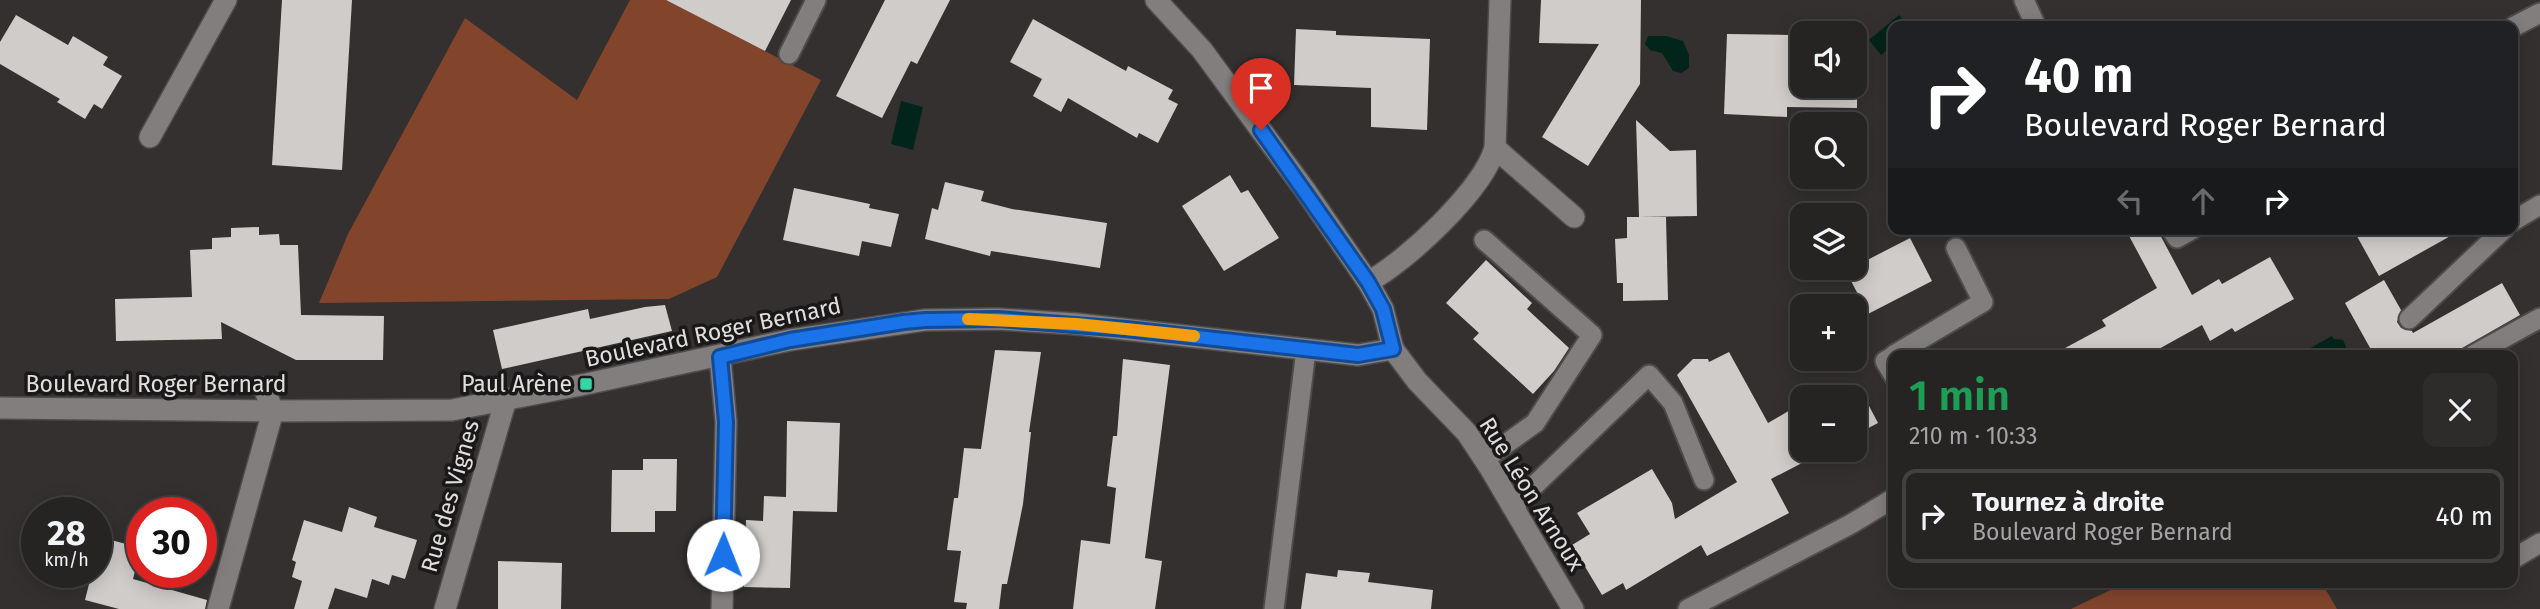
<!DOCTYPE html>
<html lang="fr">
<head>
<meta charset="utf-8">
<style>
	body { margin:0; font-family:"Fira Sans",sans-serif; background:#2e2c2b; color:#f1f3f6; height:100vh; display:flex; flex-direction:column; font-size:26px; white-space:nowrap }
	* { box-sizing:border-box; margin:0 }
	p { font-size:23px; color:#a4a4a6 }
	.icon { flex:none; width:38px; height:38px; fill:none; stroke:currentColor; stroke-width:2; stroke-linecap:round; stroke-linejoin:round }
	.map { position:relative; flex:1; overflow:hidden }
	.details { position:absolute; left:1888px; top:350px; width:630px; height:238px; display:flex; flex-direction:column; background:#262423; border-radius:14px; box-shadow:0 4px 18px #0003,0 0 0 2px #424141 }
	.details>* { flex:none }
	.top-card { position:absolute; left:1888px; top:21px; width:630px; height:214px; border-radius:14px; box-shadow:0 4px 18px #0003,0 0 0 2px #424141; background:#202124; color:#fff; overflow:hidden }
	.buttons { position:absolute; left:1790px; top:21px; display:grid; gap:14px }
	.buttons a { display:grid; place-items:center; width:77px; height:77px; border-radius:14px; background:#262423; box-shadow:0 4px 18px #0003,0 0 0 2px #424141; font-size:35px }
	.speed { position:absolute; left:21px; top:497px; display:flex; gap:14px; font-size:35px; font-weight:700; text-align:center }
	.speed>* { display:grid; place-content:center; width:91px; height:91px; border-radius:50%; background:#262423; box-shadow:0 4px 18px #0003,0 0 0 2px #424141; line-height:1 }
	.speed small { font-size:18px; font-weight:400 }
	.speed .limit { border:10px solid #d22; background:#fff; color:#111 }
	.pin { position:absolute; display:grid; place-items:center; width:60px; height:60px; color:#fff; margin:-72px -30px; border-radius:50% 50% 50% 0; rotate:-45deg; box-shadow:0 0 7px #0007 }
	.pin .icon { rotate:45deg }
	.me { position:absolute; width:77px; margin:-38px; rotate:1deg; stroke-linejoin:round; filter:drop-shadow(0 0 5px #0008) }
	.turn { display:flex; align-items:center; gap:24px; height:147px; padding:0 21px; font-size:32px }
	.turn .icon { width:91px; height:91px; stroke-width:2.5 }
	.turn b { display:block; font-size:49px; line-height:60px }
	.lanes { display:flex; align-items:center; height:66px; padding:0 21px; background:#0003; justify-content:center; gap:35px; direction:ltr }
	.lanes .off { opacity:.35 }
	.round { display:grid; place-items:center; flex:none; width:74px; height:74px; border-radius:14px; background:#2e2c2b }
	.summary { display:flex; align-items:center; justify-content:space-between; height:119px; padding:0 21px }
	h1 { font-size:42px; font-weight:600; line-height:52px; color:#1e9e55 }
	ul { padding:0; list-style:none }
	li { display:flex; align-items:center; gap:21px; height:94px; margin:0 14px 10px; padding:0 7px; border:4px solid #424141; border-radius:14px }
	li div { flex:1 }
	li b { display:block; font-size:26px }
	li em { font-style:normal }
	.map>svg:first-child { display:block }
</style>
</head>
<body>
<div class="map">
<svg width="2540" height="609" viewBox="0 0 2540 609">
	<rect width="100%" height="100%" fill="#33302f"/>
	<g fill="#82452c">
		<path d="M630 0H666L821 80 717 277 669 299 319 303 348 234 465 18 577 100Z"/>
		<path d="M2125 583H2322L2337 609H2071Z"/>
	</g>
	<g fill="#01251a">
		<path d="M1899 15 1908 26H1894L1893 45 1881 55 1869 40Z"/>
		<path d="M1648 36H1666L1683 41 1689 55V68L1681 73 1673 71 1662 53 1650 50 1645 44Z"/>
		<path d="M901 101 923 107 913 150 891 144Z"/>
		<path d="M2332 336 2334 339 2343 340 2346 347 2344 355H2298Z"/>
	</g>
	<g fill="#d0ccca" fill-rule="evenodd">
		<path d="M282 0H352L342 170 272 165Z"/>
		<path d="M666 0H791L765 51Z"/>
		<path d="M885 0H950L917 64 911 61 882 118 836 96Z"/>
		<path d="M1541 0H1641L1640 84 1588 166 1542 137 1599 44 1539 43Z"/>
		<path d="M16 15 68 45 73 36 108 57 103 65 122 76 102 109 94 104 85 119 57 102 60 99 0 64V42Z"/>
		<path d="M1033 19 1126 71 1128 66 1173 90 1168 99 1178 104 1158 143 1139 133 1137 138 1068 98 1061 112 1033 96 1042 79 1010 62Z"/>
		<path d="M1790 28 1858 30 1857 108 1787 107V117L1724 114 1727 34 1790 35ZM1802 33H1855V86H1802Z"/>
		<path d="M1296 29 1336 31V35L1430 39 1427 130 1371 127V88L1294 85Z"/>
		<path d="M1636 120 1670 151 1696 150 1697 216 1639 217Z"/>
		<path d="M1230 175 1241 193 1248 190 1279 238 1224 271 1182 206Z"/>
		<path d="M945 182 984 191 981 201 1012 209 1107 223 1100 268 991 251 990 256 925 239 932 208 938 210Z"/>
		<path d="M794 188 870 204 869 208 899 214 891 247 862 241 859 256 783 240Z"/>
		<path d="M1627 217H1666L1668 300 1623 301V283H1617L1615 239 1627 238Z"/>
		<path d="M259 227V235L279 234 280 245H298L301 315 384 316 383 360H296L221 322 222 339 116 341 115 299 192 297 190 250 212 249V238L231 237V228Z"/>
		<path d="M2137 229H2157L2192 295 2219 279 2222 284 2270 257 2294 299 2235 332 2232 328 2210 341 2202 325 2148 355H2052L2106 326 2102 320 2157 288 2128 234Z"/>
		<path d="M2353 229H2463L2379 276Z"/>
		<path d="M1910 238 1932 281 1868 314 1846 271Z"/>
		<path d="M1486 260 1532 303 1527 309 1569 348 1554 371 1533 394 1473 339 1479 333 1446 303Z"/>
		<path d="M2384 280 2401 310 2397 322 2401 328 2412 331 2413 333 2502 283 2520 315 2450 355H2374L2345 303Z"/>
		<path d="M665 305 672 331 502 369 493 330 588 309 590 319 645 307Z"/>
		<path d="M995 350 1041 352 1029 432H1031L1023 504 1007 584H1002L999 609H966L967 603 954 602 961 551 947 550 954 498H958L964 448 981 449Z"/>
		<path d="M1729 352 1768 423 1797 406 1802 414V450H1827L1771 479 1789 513 1707 556 1701 545 1626 590 1623 583 1602 595 1572 545 1590 534 1577 513 1652 469 1672 503 1675 519 1737 482 1677 375 1693 359H1708L1709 362Z"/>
		<path d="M1123 359 1170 365 1145 558 1162 561 1155 609H1073L1081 540 1110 544 1116 488 1107 486 1113 436H1117Z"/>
		<path d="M1858 385 1878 423 1855 435V397H1834Z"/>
		<path d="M787 421 840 423 837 512 793 511 790 588 744 587 746 520 763 521 764 496 786 497Z"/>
		<path d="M643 459H677L676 511H655V532H611L612 470H643Z"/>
		<path d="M349 507 377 517 374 527 417 540 405 579 392 575 389 585 372 579 367 598 335 588 328 609H294L302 581 292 577 296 562 292 560 304 520 342 532Z"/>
		<path d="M96 536 141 548 133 579 207 600 205 609H119L85 600 92 572H96Z"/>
		<path d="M498 561 562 563 561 609H498Z"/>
		<path d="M1338 570 1370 573 1368 582 1433 590 1431 609H1301L1306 573 1337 577Z"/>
	</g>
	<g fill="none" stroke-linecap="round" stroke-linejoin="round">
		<defs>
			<g id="lane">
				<path d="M2024 0 2036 26"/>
				<path d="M2513 27 2540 13"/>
				<path d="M789 54 816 0"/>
				<path d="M2513 221 2540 205"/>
				<path d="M2171 229 2177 238 2193 229"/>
				<path d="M1484 240 1592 335 1535 423 1485 459"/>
				<path d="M2409 319 2504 229"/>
				<path d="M1894 355 1983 302 1956 248"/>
				<path d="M2473 355 2540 318"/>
				<path d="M1894 356 1885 361 1894 376"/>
				<path d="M1512 507 1649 375 1673 403 1704 480"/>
				<path d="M2513 559 2540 543"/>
				<path d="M1274 609 1306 350"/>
				<path d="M1688 609 1851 524 1894 498"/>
			</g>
			<g id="street">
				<path d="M1156 0 1202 50 1305 190 1368 282 1383 309 1393 349 1417 381 1467 433 1490 468 1573 609"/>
				<path d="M150 137 226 0"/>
				<path d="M1495 148 1574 217"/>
				<path d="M1368 282C1407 261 1483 190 1495 148L1500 0"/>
				<path d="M720 357 726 422 722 609"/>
				<path d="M0 408 273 411 452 410 586 384 790 340 925 320 998 319 1077 324 1358 355 1393 349"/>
				<path d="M218 609 273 411 264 388"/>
				<path d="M445 609 506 399"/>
			</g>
		</defs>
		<use href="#lane" stroke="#4e4c4b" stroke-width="23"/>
		<use href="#street" stroke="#4e4c4b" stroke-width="24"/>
		<use href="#lane" stroke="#827e7d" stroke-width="19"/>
		<use href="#street" stroke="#827e7d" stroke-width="21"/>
	</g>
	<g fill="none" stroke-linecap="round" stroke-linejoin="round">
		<defs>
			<path id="route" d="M723 555 726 422 720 357 790 340 904 322 925 320 998 319 1126 329 1358 355 1393 349 1383 309 1368 282 1261 130"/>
		</defs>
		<use href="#route" stroke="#114b97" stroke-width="18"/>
		<use href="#route" stroke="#1a73e8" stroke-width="12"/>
		<path stroke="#f59e0b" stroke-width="12" d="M968 319 1077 324 1194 336"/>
	</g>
	<rect fill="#36d4a7" stroke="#1a1818" stroke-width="2.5" x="579" y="377" width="14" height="14" rx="3.5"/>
	<g text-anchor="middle" stroke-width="7" stroke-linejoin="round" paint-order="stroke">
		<g font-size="23" fill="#e1dfde" stroke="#1a1818">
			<text transform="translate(713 332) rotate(-12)" y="8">Boulevard Roger Bernard</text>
			<text x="156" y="392">Boulevard Roger Bernard</text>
			<text transform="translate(1532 494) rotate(58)" y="8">Rue Léon Arnoux</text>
			<text transform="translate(450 496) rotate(-74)" y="8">Rue des Vignes</text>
		</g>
		<g font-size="23" fill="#e1dfde" stroke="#1a1818" text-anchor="end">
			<text x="572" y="392">Paul Arène</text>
		</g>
	</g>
</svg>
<div class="buttons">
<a><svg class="icon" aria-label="sound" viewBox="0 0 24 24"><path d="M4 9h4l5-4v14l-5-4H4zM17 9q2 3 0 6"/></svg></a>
<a><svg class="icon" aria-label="search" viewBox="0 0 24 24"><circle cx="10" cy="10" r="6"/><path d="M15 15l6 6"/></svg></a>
<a><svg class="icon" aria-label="layers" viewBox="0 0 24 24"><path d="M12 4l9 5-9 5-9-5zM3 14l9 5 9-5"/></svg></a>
<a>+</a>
<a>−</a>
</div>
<div class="speed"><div>28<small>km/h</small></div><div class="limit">30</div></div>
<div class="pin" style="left:1261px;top:130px;background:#d93025"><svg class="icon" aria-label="arrive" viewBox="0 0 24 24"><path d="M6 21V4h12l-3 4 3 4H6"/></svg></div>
<svg class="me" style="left:723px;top:555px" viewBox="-20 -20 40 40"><circle r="19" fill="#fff"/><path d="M0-13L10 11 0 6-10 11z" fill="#1a73e8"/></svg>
<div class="top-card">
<div class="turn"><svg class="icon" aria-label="right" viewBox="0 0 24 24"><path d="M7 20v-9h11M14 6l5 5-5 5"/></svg><div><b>40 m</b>Boulevard Roger Bernard</div></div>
<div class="lanes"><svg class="icon off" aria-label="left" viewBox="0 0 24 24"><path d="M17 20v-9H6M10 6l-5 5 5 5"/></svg><svg class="icon off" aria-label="ahead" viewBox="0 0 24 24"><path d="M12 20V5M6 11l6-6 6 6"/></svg><svg class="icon" aria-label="right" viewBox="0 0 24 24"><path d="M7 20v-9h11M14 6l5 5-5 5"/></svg></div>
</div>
<section class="details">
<div class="summary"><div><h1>1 min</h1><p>210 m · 10:33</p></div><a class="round"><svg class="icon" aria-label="close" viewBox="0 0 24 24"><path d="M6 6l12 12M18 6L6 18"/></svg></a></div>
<ul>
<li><svg class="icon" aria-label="right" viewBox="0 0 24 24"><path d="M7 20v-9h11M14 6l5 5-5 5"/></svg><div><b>Tournez à droite</b><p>Boulevard Roger Bernard</p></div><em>40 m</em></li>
</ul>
</section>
</div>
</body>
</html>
